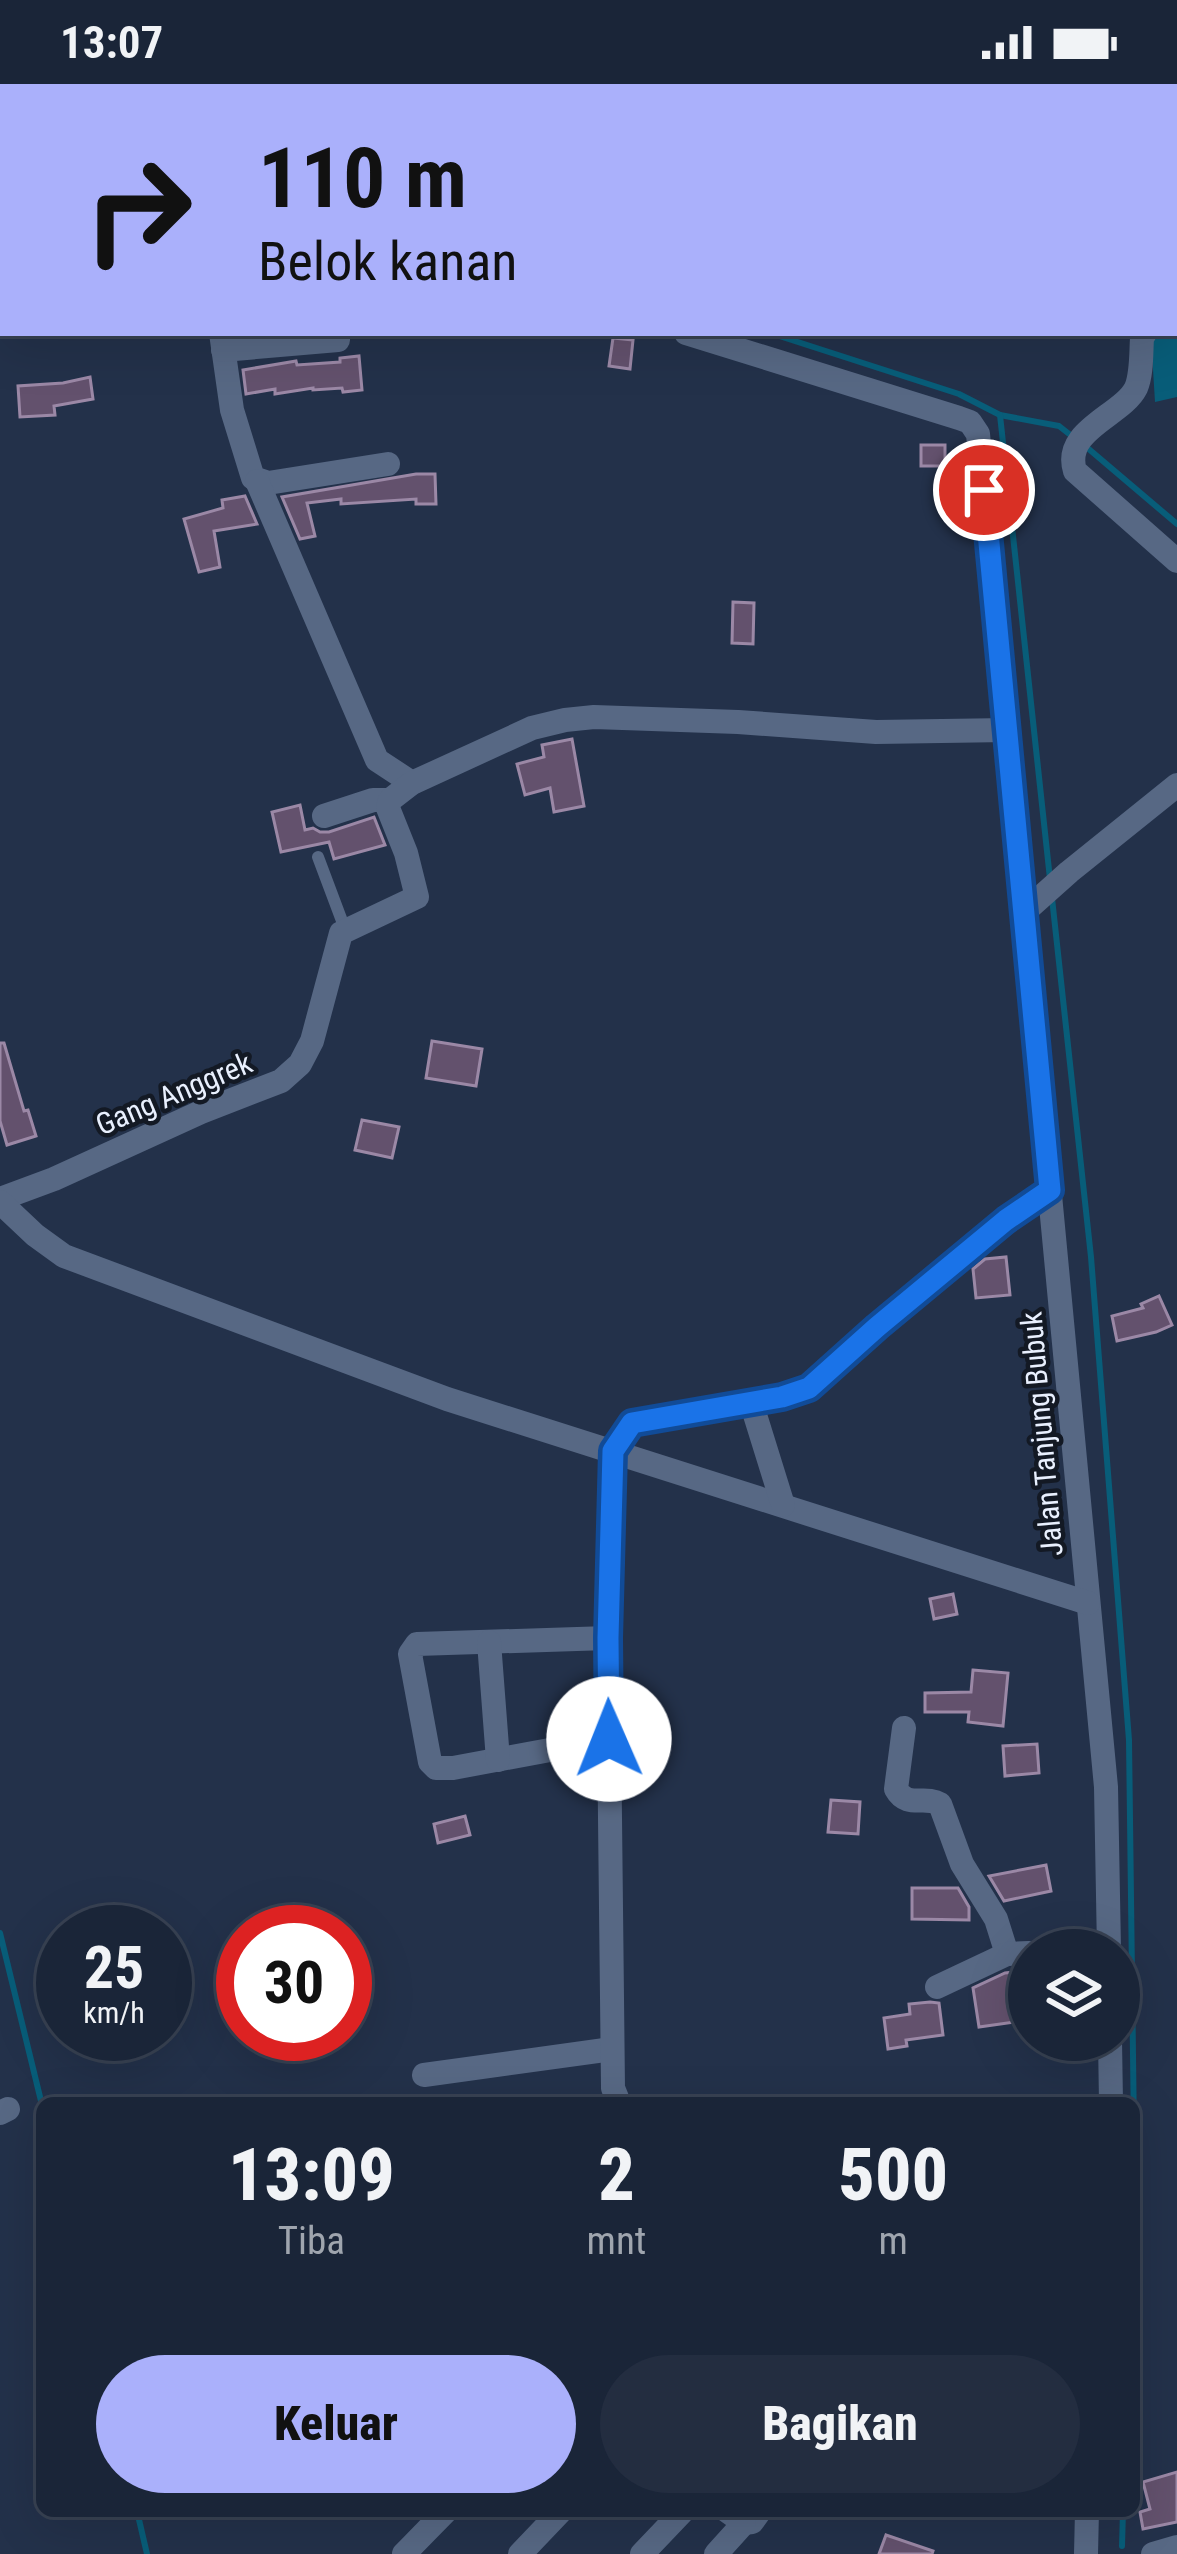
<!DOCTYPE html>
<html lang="id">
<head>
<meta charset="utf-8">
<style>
	body { margin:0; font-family:"Roboto Condensed",sans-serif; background:#232d40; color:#f1f3f6; height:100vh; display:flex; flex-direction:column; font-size:45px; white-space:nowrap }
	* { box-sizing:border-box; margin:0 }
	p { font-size:39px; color:#9fa5ae }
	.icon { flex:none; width:66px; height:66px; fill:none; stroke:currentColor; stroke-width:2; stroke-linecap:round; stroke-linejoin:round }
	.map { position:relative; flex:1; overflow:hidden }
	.sheet { position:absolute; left:36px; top:2013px; width:1104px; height:420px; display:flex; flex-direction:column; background:#1a2538; border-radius:18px; box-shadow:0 12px 48px #0002,0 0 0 3px #384253 }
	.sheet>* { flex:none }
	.banner { position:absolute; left:0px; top:0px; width:1179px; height:252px; box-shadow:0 12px 48px #0002,0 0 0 3px #384253; background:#aab0fb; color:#111; overflow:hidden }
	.fabs { position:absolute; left:1008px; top:1845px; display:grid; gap:24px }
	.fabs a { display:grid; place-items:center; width:132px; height:132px; border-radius:50%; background:#1a2538; box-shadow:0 12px 48px #0002,0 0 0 3px #384253; font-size:60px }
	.speed { position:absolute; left:36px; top:1821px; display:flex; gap:24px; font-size:60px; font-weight:700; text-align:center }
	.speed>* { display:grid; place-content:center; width:156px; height:156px; border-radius:50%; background:#1a2538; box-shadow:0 12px 48px #0002,0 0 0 3px #384253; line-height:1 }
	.speed small { font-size:30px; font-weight:400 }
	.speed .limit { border:18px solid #d22; background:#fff; color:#111 }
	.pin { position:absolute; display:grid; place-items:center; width:102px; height:102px; color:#fff; margin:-51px; border:6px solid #fff; border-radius:50%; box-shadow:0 3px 12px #0007 }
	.me { position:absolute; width:132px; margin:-66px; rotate:359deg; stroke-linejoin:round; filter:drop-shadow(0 0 9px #0008) }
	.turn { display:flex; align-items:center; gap:42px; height:252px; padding:0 60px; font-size:54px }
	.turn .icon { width:156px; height:156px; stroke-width:2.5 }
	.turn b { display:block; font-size:84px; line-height:102px }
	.eta { display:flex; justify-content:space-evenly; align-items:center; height:204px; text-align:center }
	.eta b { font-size:72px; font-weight:800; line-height:84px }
	.action { display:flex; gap:24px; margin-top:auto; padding:24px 60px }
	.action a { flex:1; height:138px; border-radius:72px; background:#aab0fb; color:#111; font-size:48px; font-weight:800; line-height:138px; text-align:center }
	.action a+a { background:#232d40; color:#f1f3f6 }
	.status { display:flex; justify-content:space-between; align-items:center; height:84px; padding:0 60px; background:#1a2538; direction:ltr }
	.status svg { height:33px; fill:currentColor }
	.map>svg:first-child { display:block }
</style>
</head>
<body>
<div class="status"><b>13:07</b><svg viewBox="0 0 49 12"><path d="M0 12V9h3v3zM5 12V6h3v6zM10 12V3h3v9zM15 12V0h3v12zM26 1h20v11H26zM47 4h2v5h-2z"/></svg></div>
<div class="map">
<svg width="1177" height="2470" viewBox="0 0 1177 2470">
	<rect width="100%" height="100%" fill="#23314a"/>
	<path fill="#085d79" d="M1177 245V313L1155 318 1151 253 1176 249Z"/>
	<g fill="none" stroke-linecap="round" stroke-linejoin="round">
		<g stroke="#085d79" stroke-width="6">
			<path d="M6 0 15 3"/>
			<path d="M770 249 959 310 1000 331 1059 342 1073 353"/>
			<path d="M1000 331 1050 795"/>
			<path d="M1084 361 1177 440"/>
			<path d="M1052 814 1091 1173 1129 1656 1134 2049"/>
			<path d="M0 1849 42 2021"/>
			<path d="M137 2427 147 2470"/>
			<path d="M1122 2462 1123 2427"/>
		</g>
	</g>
	<g fill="#63516d" stroke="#9b88a6" stroke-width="3">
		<path d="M613 254 633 256 630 285 609 282Z"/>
		<path d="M359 272 362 306 343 308 342 304 313 306V304L275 310V305L246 310 243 286 296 277 297 281 340 278V274Z"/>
		<path d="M90 293 93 315 54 322 55 331 20 333 18 302 63 299Z"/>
		<rect x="921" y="361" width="24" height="21"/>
		<path d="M416 390H435L436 420H416V415L341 420V415L307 419 315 452 300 455 282 413Z"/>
		<path d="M245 412 257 440 214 447 220 483 199 488 184 435 223 424 222 416Z"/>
		<path d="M733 518 754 519 753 560 732 559Z"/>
		<path d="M572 655 584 722 554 728 550 704 525 711 517 680 544 673 542 661Z"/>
		<path d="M300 721 305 746 313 744 320 748H329L374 733 385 761 334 775 329 758 281 768 272 728Z"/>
		<path d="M432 957 482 965 476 1002 426 994Z"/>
		<path d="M0 959H4L24 1027 28 1026 36 1052 7 1061 0 1037Z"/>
		<path d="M362 1036 399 1043 392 1074 355 1066Z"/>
		<path d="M1006 1173 1010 1211 976 1214 973 1185 985 1175Z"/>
		<path d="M1159 1212 1172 1241 1156 1248 1117 1257 1112 1232 1143 1224 1141 1220Z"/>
		<path d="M953 1510 957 1530 934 1535 930 1515Z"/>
		<path d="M973 1586 1008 1589 1003 1642 968 1638 969 1628H925V1609L971 1608Z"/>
		<path d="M1037 1660 1039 1689 1005 1692 1003 1662Z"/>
		<path d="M831 1716 860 1718 858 1750 828 1748Z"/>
		<path d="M465 1732 470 1751 438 1759 434 1740Z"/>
		<path d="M1046 1781 1051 1807 1004 1817 989 1792Z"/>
		<path d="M912 1804H958L969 1823V1836L912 1835Z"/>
		<path d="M1015 1888 1022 1937 979 1943 973 1904 1005 1889Z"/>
		<path d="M930 1918 939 1919 943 1951 906 1956 907 1962 888 1965 884 1934 910 1930 909 1920Z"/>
		<path d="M1177 2388V2438L1143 2445 1140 2428 1150 2425 1143 2398Z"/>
		<path d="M886 2451 933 2467 932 2470H879Z"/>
	</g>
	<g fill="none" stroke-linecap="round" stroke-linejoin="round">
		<path stroke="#576884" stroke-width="12" d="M318 773 345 845"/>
		<g stroke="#576884" stroke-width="24">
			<path d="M157 3 158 0"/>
			<path d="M306 3 307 0"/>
			<path d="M0 32 3 33"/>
			<path d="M221 249 232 326 253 394 268 399 388 380"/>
			<path d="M686 249 959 334 970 338 978 350 1106 1703 1109 1866"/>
			<path d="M1145 249 1142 254C1141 269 1142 290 1136 304 1122 332 1062 346 1075 387L1177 477"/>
			<path d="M223 266 338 256"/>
			<path d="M257 397 377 676 412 699"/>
			<path d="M324 732 373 716H390"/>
			<path d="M1023 829 1069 788 1177 701"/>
			<path d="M0 1115 54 1095 201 1028 281 997 300 980 312 957 341 849 417 813 406 769 388 724 390 716 412 699 532 644 565 636 594 633 738 638 876 648 1008 646"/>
			<path d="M0 1118 35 1151 64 1172 447 1315 1088 1519"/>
			<path d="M751 1318 783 1421"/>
			<path d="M608 1554 417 1560 410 1570 430 1678 436 1684H453L609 1655"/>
			<path d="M489 1558 498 1676"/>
			<path d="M904 1644 896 1705C907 1725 925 1711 940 1720L962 1780 996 1835 1007 1870"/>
			<path d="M937 1903 1007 1870 1029 1869"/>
			<path d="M1110 1956 1111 2019"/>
			<path d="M424 1991 612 1965"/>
			<path d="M619 2019 613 2004 608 1554 613 1367 632 1339 782 1313 809 1304 877 1243 1006 1136 1050 1106"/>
			<path d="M0 2029 8 2025"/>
			<path d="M727 2427 744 2439 752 2438 760 2427"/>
			<path d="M404 2470 446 2427"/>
			<path d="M520 2470 561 2427"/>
			<path d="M642 2470 683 2427"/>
			<path d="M716 2470 744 2439"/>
			<path d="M1086 2470 1087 2427"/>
			<path d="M1153 2470 1177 2463"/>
		</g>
	</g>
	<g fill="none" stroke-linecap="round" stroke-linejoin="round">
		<defs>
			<path id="route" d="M609 1655 608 1554 613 1367 632 1339 782 1313 809 1304 877 1243 1006 1136 1050 1106 984 406"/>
		</defs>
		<use href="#route" stroke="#114b97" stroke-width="30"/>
		<use href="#route" stroke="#1a73e8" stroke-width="21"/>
	</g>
	<g text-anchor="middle" stroke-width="9" stroke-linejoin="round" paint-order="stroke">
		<g font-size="30" fill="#e9f0fe" stroke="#131924">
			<text transform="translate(174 1010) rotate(-23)" y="10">Gang Anggrek</text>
			<text transform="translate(1042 1350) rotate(-95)" y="10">Jalan Tanjung Bubuk</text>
		</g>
	</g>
</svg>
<div class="fabs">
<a><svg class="icon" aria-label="layers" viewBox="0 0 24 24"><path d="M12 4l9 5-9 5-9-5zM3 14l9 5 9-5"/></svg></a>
</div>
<div class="speed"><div>25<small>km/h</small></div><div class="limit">30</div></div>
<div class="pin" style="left:984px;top:406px;background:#d93025"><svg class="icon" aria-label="arrive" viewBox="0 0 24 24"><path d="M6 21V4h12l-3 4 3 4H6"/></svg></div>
<svg class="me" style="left:609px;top:1655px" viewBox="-20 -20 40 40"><circle r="19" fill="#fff"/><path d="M0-13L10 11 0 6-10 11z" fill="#1a73e8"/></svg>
<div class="banner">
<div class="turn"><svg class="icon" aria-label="right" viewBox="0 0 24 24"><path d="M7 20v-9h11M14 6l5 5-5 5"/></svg><div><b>110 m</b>Belok kanan</div></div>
</div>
<section class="sheet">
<div class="eta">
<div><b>13:09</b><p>Tiba</p></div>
<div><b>2</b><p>mnt</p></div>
<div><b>500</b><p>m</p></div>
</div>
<div class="action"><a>Keluar</a><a>Bagikan</a></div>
</section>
</div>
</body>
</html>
